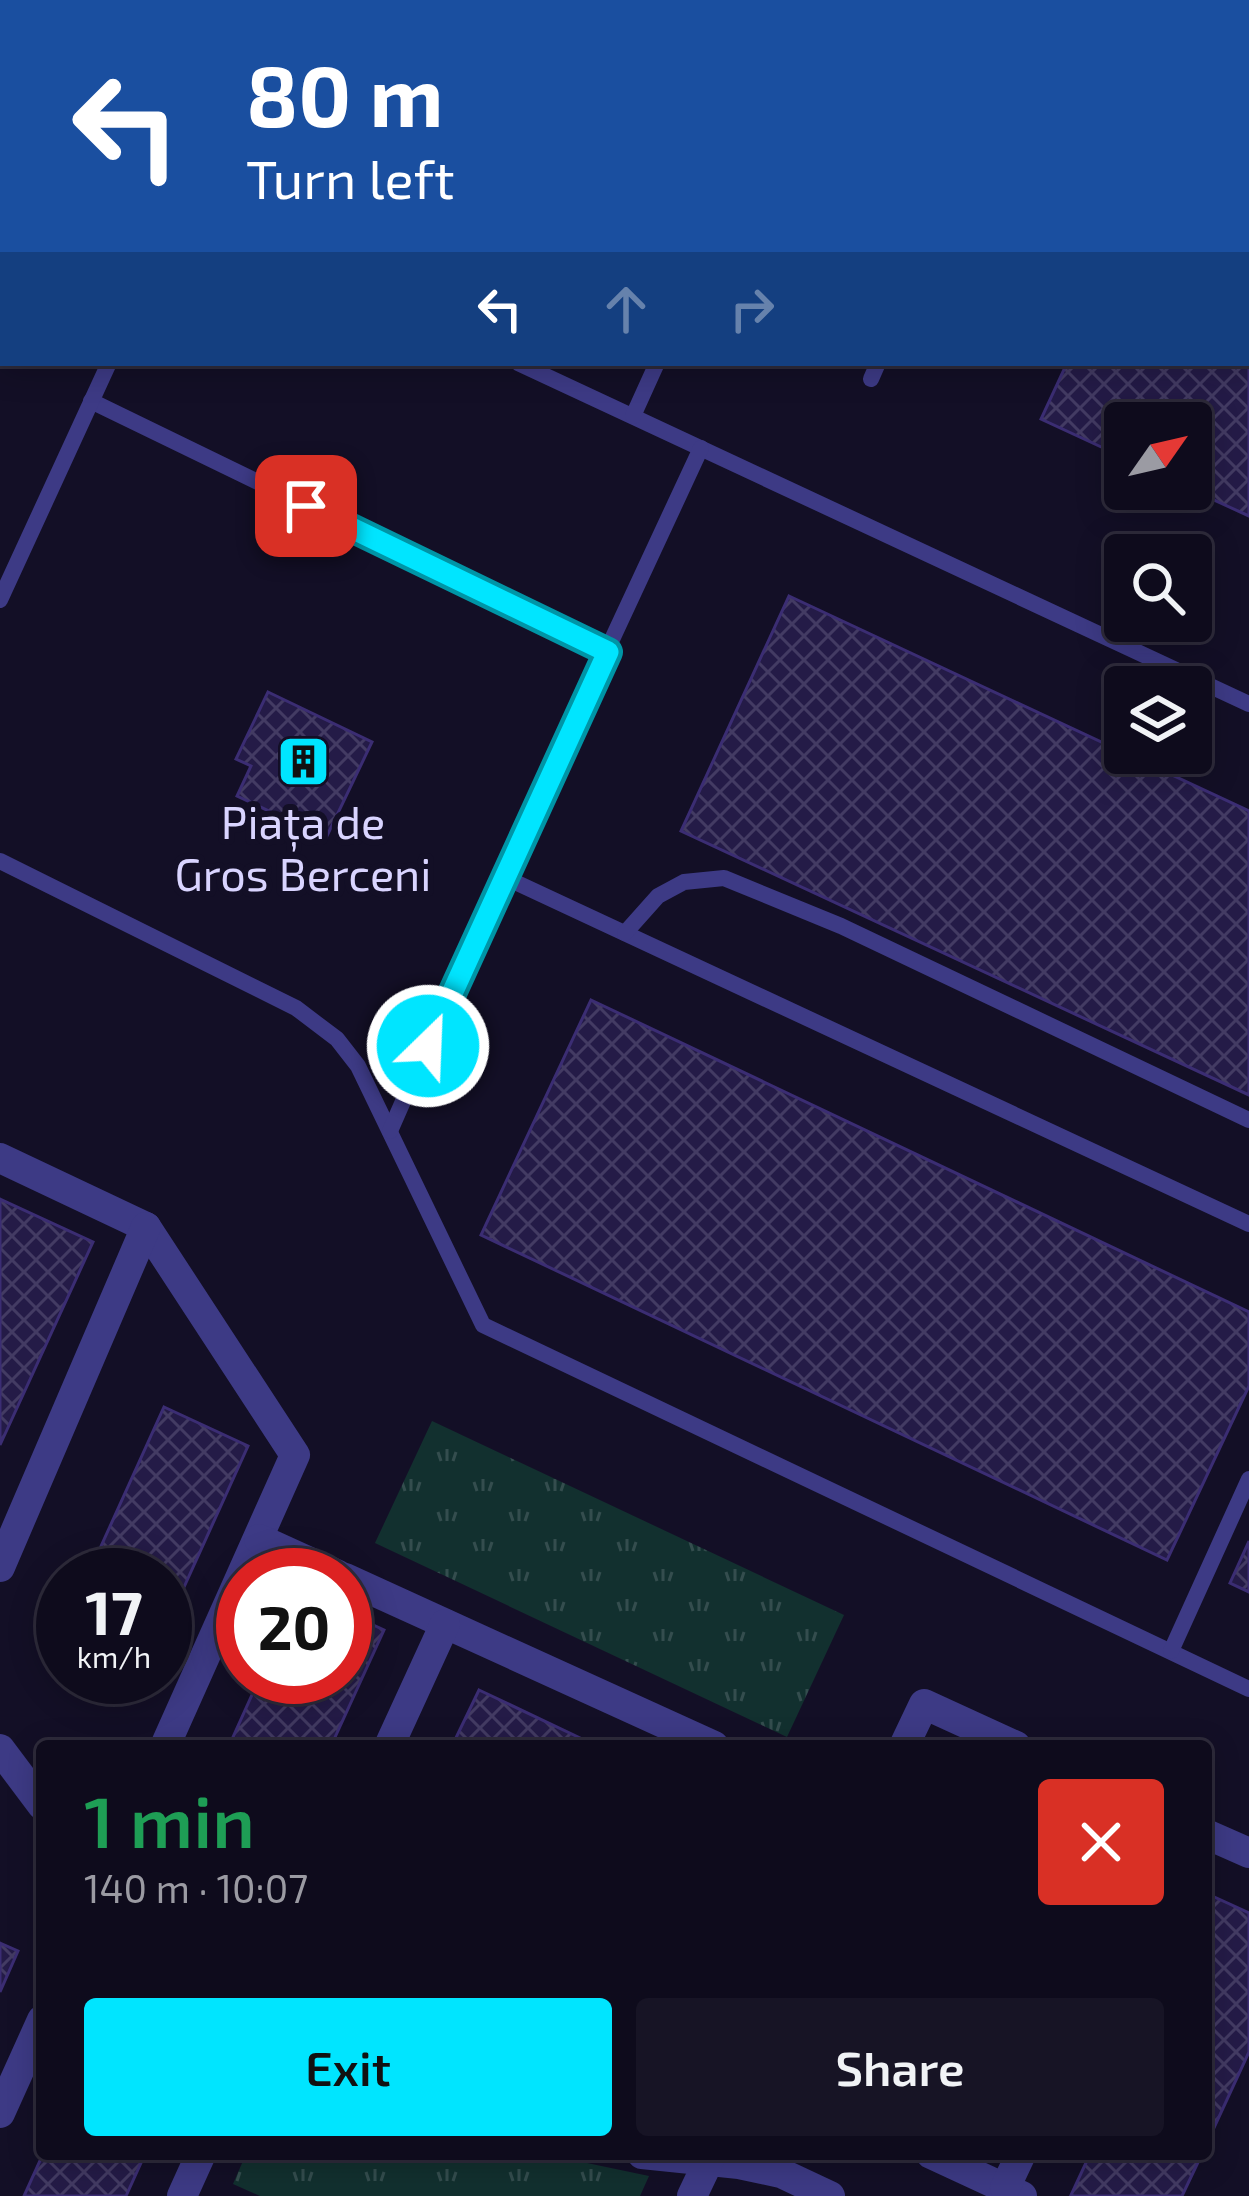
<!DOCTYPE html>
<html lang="en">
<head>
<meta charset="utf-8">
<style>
	body { margin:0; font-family:"Exo 2",sans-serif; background:#171425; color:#f1f3f6; height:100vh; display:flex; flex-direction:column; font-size:45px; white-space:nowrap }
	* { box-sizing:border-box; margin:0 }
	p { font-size:39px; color:#9b9ba3 }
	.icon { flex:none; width:66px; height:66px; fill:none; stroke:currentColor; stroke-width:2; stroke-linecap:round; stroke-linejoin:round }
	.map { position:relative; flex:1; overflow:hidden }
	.sheet { position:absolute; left:36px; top:1740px; width:1176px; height:420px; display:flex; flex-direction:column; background:#0e0b1c; border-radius:12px; box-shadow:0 6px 30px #0003,0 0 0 3px #2e2b3b }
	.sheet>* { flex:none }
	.banner { position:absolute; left:0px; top:0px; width:1251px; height:366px; box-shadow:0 6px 30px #0003,0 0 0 3px #2e2b3b; background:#1a4fa0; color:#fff; overflow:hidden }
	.needle { width:78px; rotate:56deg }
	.buttons { position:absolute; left:1104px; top:402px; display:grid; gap:24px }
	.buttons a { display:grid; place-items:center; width:108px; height:108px; border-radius:12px; background:#0e0b1c; box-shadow:0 6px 30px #0003,0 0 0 3px #2e2b3b; font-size:60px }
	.speed { position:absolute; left:36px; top:1548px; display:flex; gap:24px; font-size:60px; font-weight:700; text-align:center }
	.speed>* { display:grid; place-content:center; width:156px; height:156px; border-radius:50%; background:#0e0b1c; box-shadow:0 6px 30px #0003,0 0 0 3px #2e2b3b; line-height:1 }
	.speed small { font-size:30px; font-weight:400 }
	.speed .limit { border:18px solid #d22; background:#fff; color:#111 }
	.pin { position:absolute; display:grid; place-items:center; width:102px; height:102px; color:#fff; margin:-51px; border-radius:24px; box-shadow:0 6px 18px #0006 }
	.me { position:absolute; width:132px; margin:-66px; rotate:24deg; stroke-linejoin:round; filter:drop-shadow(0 0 9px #0008) }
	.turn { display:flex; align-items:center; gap:42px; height:252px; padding:0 48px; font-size:54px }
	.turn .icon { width:156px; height:156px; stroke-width:2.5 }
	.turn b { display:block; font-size:84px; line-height:102px }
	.lanes { display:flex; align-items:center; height:114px; padding:0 48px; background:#0003; justify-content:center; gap:60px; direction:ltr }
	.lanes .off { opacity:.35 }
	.round { display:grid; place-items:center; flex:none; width:126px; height:126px; border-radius:12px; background:#171425 }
	.head { display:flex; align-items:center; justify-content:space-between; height:204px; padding:0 48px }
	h1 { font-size:72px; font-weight:600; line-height:90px; color:#1e9e55 }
	.button { display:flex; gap:24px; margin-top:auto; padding:24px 48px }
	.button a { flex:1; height:138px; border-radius:12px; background:#00e5ff; color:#111; font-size:48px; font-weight:600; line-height:138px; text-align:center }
	.button a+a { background:#171425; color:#f1f3f6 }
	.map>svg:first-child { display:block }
</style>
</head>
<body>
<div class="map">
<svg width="1249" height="2196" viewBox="0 0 1249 2196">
	<defs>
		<pattern id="grass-tufts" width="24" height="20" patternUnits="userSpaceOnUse" patternTransform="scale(3)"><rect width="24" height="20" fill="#12302f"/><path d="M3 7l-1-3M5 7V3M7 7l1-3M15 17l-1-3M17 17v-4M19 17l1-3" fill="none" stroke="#344d4e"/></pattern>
		<pattern id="building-cross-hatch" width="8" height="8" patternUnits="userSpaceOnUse" patternTransform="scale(3)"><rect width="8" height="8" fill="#241b47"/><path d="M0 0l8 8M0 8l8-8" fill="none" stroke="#433b63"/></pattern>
	</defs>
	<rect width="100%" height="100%" fill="#130f26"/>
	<g fill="url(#grass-tufts)">
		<path d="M432 1421 844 1615 787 1737 375 1543Z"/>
		<path d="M246 2154H544L649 2176 640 2196H260L233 2184Z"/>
	</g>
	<g fill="url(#building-cross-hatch)" stroke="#3b2d73" stroke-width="3">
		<path d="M653 0H768L652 3Z"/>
		<path d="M1248 234H1249V516L1190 489 1191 423H1125V458L1041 419 1067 363H1248Z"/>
		<path d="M789 596 1249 811V1095L681 831Z"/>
		<path d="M268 692 372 742 326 838 237 796 251 766 236 759Z"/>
		<path d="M591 1000 1249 1312V1386L1167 1560 481 1235Z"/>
		<path d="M0 1199 93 1242 0 1445Z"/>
		<path d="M164 1407 248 1446 165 1629V1575H88Z"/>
		<path d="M1249 1541V1592L1230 1583Z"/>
		<path d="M345 1612 384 1630 331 1746H229L260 1677H345Z"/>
		<path d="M108 1677H143L137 1690Z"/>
		<path d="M479 1690 597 1746H452Z"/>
		<path d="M1210 1895 1249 1913V2052L1206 2145V1903Z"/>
		<path d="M0 1943 18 1951 0 1992Z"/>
		<path d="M43 2154H145L126 2196H24Z"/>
		<path d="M1090 2154H1202L1182 2196H1074L1071 2195Z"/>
	</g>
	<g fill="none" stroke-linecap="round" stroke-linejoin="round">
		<g stroke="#3d3a85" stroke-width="16">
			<path d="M907 0 913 3"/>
			<path d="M1059 0 1066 3"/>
			<path d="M279 3 281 0"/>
			<path d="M405 3V0"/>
			<path d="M823 3 825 0"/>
			<path d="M1248 88H1249"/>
			<path d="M518 363 1249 704"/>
			<path d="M871 379 878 363"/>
			<path d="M91 401 608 652"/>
			<path d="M633 416 657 363"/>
			<path d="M0 600 109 363"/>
			<path d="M0 861 296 1008 337 1039 358 1066 483 1325 1249 1689"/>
			<path d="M502 876 1249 1224"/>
			<path d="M625 933 658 896 684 882 724 878 841 926 1249 1120"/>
			<path d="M390 1131 502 876 701 448"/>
			<path d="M1171 1651 1249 1479"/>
		</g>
		<g stroke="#3d3a85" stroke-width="30">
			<path d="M103 3 105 0"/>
			<path d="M0 232 3 225"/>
			<path d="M0 1158 146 1227 295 1455 165 1746"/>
			<path d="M259 1539 338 1575"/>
			<path d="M0 1567 146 1227"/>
			<path d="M345 1578 714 1746"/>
			<path d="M389 1746 445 1624"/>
			<path d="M904 1746 924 1704 1016 1746"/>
			<path d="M0 1749 42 1805"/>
			<path d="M1206 1834 1249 1853"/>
			<path d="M0 2113 42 2020"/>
			<path d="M642 2154 739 2164 781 2173 830 2196"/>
			<path d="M931 2154 1022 2196"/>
			<path d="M1005 2188 1021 2154"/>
			<path d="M182 2196 201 2154"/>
			<path d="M692 2196 712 2154"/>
		</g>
	</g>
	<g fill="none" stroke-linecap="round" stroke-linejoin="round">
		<defs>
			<path id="route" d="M306 506 608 652 428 1046"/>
		</defs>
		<use href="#route" stroke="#0095a6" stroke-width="30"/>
		<use href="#route" stroke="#00e5ff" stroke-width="21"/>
	</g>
	<defs>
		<symbol id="building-square" viewBox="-11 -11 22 22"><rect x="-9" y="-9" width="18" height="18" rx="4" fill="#00e5ff" stroke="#130f26"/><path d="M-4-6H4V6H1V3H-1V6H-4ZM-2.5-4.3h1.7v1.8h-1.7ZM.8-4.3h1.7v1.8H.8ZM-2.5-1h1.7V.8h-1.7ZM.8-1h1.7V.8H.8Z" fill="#111"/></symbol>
	</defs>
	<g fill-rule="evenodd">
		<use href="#building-square" x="274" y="732" width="59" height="59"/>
	</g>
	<g text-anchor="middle" stroke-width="12" stroke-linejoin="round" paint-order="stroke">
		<g font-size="45" fill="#d9d4ff" stroke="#130f26">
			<text x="303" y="839">Piața de<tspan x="303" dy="52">Gros Berceni</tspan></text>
		</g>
	</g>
</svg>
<div class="buttons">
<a><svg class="needle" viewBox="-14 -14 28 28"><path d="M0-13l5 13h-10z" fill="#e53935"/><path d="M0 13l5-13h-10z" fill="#9b9ba3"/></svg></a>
<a><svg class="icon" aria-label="search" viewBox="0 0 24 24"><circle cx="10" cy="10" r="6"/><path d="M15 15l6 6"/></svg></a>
<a><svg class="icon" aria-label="layers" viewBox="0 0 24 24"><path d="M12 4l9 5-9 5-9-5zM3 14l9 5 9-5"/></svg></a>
</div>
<div class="speed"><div>17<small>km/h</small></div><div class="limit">20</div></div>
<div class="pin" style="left:306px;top:506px;background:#d93025"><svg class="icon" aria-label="arrive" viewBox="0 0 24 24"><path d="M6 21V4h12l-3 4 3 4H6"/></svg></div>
<svg class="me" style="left:428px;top:1046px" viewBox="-20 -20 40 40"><circle r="17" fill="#00e5ff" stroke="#fff" stroke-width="3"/><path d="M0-11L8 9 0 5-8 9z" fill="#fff"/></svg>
<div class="banner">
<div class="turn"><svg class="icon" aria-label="left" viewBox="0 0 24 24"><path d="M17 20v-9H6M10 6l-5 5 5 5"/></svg><div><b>80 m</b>Turn left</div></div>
<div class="lanes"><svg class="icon" aria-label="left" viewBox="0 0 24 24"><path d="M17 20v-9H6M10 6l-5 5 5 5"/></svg><svg class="icon off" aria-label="ahead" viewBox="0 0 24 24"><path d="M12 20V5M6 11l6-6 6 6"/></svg><svg class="icon off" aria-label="right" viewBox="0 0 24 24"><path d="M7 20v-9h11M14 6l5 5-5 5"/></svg></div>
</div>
<section class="sheet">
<div class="head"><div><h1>1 min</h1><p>140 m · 10:07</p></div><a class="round" style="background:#d93025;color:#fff"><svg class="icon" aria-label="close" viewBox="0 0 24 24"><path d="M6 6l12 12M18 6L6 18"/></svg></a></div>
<div class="button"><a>Exit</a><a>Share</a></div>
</section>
</div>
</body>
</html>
